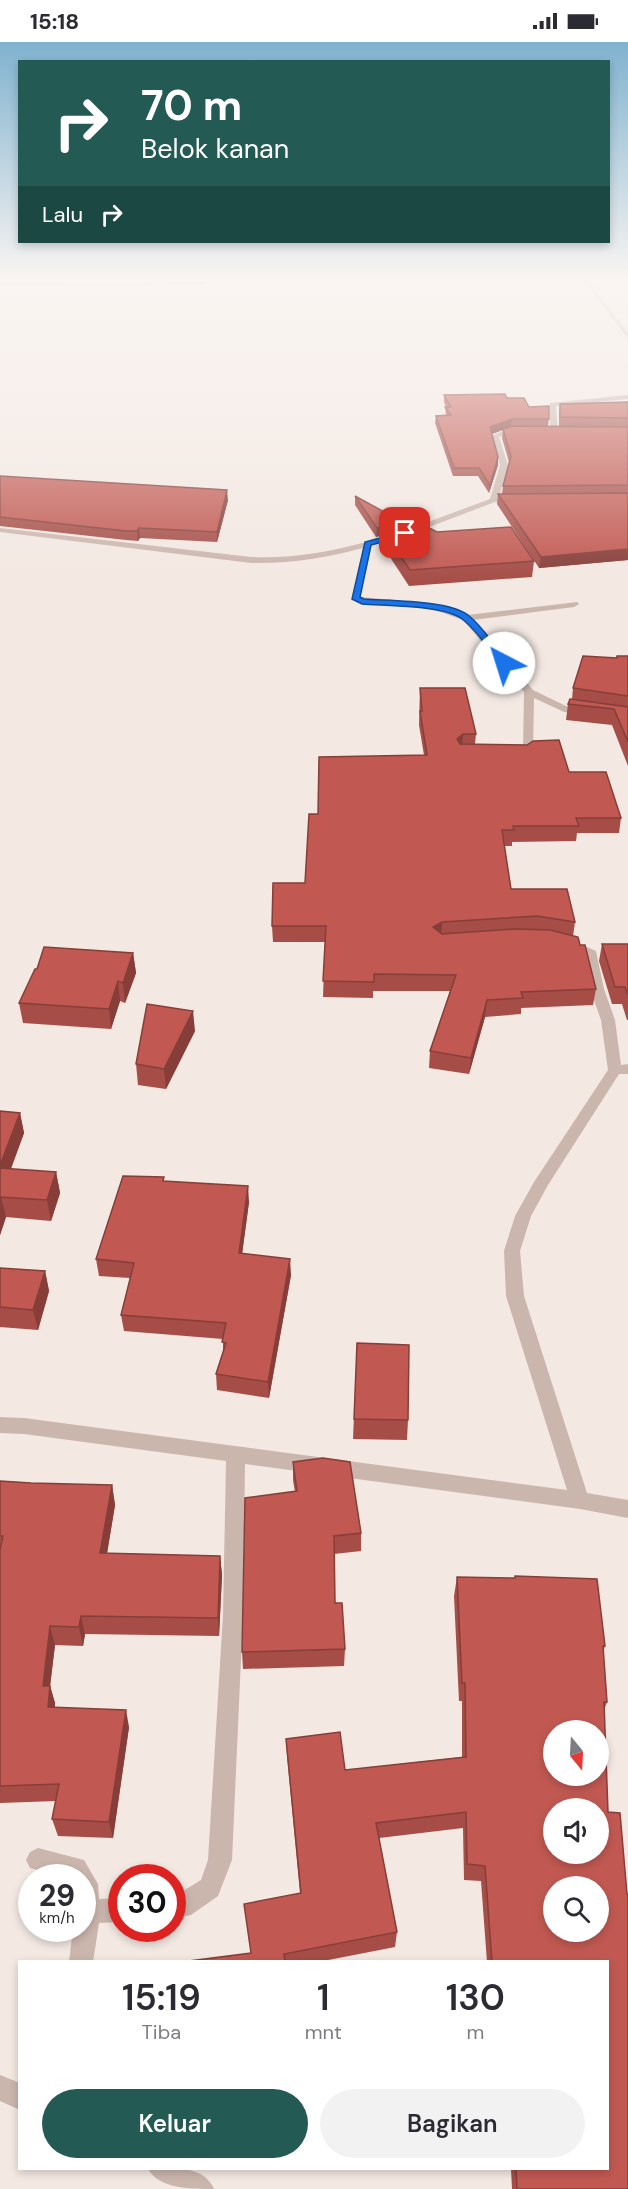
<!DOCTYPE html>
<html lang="id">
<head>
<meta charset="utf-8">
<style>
	body { margin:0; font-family:"DM Sans",sans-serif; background:#f2f2f3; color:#2b2b33; height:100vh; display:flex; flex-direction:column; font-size:22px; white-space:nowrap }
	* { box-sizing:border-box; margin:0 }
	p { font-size:20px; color:#7c7c81 }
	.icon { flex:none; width:33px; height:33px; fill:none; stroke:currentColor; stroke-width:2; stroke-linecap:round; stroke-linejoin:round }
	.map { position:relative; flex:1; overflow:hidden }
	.drawer { position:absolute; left:18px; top:1918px; width:591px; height:210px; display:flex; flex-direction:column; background:#fff; border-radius:0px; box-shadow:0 3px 9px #0003 }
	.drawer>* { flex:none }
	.guide { position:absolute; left:18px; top:18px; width:592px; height:183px; border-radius:0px; box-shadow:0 3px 9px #0003; background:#235a54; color:#fff; overflow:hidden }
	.needle { width:39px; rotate:162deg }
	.buttons { position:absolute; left:543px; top:1678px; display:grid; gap:12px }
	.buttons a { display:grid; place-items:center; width:66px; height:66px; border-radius:50%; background:#fff; box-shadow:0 3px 9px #0003; font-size:30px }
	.speed { position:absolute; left:18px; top:1822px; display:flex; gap:12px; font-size:30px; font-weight:700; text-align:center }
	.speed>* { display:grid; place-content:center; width:78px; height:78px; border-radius:50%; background:#fff; box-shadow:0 3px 9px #0003; line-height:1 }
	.speed small { font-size:15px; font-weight:400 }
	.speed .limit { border:9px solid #d22; background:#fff; color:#111 }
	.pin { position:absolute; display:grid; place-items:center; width:51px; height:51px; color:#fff; margin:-26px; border-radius:12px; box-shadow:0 3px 9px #0006 }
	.me { position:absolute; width:66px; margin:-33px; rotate:320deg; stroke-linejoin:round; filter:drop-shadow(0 0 4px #0008) }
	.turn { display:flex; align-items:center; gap:21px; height:126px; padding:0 24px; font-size:27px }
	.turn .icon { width:78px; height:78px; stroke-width:2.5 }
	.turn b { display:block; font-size:42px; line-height:51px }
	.then { display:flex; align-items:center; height:57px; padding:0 24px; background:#0003; gap:12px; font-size:22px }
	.eta { display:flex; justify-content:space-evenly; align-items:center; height:102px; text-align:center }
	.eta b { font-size:36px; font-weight:600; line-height:42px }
	.cta { display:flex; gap:12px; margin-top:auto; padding:12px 24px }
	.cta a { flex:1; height:69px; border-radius:36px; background:#235a54; color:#fff; font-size:24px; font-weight:600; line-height:69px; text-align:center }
	.cta a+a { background:#f2f2f3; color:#2b2b33 }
	.status { display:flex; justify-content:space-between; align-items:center; height:42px; padding:0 30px; background:#fff; direction:ltr }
	.status svg { height:16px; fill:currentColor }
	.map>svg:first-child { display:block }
</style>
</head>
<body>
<div class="status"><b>15:18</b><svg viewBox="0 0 49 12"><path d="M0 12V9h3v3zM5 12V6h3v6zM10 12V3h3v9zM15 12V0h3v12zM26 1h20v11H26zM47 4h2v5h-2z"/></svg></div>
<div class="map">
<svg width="628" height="2147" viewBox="0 0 628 2147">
	<rect width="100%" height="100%" fill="#f3e8e2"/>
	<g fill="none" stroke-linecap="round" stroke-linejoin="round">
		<g fill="#cbb6ae" fill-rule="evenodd">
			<path d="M0 240H167L140 245 0 244Z"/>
			<path d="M585 240H590L628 291V297Z"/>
			<path d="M628 353V357L556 364 558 390 554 392 550 390V361Z"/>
			<path d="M505 388 523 387 527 389 499 395 508 423 499 455H520V459L495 460 408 493 372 503 360 555 429 561 467 573 577 560 579 562 574 565 473 578 533 648 566 664 628 673V679L564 670 534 656 533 709C528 716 517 719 511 713L523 708 524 650 463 578 429 566 362 562 352 558 363 506C326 516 289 522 251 521L0 490V486L251 515C334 519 414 485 490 457L500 423 491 394Z"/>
			<path d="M568 897 596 909 604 947 615 978 621 1023 628 1022V1032H619L548 1143 531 1174 520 1209 524 1254 587 1451 628 1458V1476L580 1467 245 1422 243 1573 232 1818 218 1854 191 1873 172 1877V1853L178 1852 201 1838 208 1818 223 1573 226 1419 24 1392 0 1391V1375L24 1376 567 1448 506 1254 504 1209 515 1174 534 1140 608 1028 601 978 590 947 583 911 563 904 561 901Z"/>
			<path d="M38 1806 84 1818 98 1842 99 1857 122 1856V1880L99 1881 93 1920H69L73 1887H82V1836H67L30 1826 26 1818 30 1810Z"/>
			<path d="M0 2033 20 2041V2068L0 2059Z"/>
			<path d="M148 2127C172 2127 203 2122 214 2147 191 2147 159 2147 148 2127Z"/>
		</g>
	</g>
	<g fill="#a64d47">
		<rect x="168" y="240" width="37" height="2"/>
		<path d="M444 353 507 356 529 365 549 377 548 384H559V371L560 362 628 360V518L539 526 497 462 498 452H502L503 444 509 420 502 396 503 388 492 392 498 415V423L489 451 478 434H453L435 381 436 374 446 373 445 365H446L444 360Z"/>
		<path d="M0 434 228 458 217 500 140 496 138 499 126 498 0 484Z"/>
		<path d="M355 454 401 482 437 490 534 519 532 535 409 544 382 503V493L376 495 355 463Z"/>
		<path d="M617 614H628V724L612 683 566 678 568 662 572 657 573 646 616 616Z"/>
		<path d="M420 646 476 692 475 702 569 730 621 776 619 791H577L576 799 512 800V804H504L511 847 575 880 573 894 580 903 596 947 593 963 521 966V972L485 975 469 1032 429 1026 430 1009 450 949H373V956L323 955 325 900H273L272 884 305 841 318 772 424 713 419 683Z"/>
		<path d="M602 902H628V978H627L622 962H612L599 919Z"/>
		<path d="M133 911 136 931 125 961 120 959 111 987 23 981 19 961Z"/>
		<path d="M195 989 166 1047 138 1043 136 1022Z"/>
		<path d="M0 1069 20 1071 24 1091 11 1127 56 1130 60 1151 51 1179 6 1175 0 1193Z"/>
		<path d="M164 1139 249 1160 242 1212 291 1233 269 1356 217 1348 216 1332 223 1311V1297L124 1289 121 1273 130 1236 99 1234 96 1217Z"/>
		<path d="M0 1226 45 1229 49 1249 38 1288 0 1285Z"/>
		<path d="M357 1301 408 1378 407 1398 353 1397Z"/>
		<path d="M293 1420 361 1491V1509L334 1512 335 1561 345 1607 344 1624 243 1627 242 1610 295 1450 293 1438Z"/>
		<path d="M0 1439 31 1441 112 1443 115 1463 107 1511 220 1514 222 1533 219 1594 85 1592 83 1604 55 1603 50 1644 55 1661V1665L129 1685 113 1796 58 1794 52 1777 56 1759 0 1761Z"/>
		<path d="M457 1535 605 1604 603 1610 607 1660 604 1668 608 1770 628 2147H512L511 2127H608V1920H487L481 1839 464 1838 463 1786 379 1796 397 1890 395 1905 318 1920H181L250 1911 300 1851 287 1714 286 1697 345 1728 462 1715V1659H459L454 1554Z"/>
	</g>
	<g fill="#873e39">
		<path d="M512 377 511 385 489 393 490 385Z"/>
		<path d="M498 415V423L489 451 490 443Z"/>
		<path d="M227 448 228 458 217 500V490Z"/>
		<path d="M401 479V487H382V493L376 495 377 486Z"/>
		<path d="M139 486 140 496 138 499 137 489Z"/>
		<path d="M628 507V518L539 526 541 515Z"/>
		<path d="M463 692 462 707 457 697Z"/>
		<path d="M442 880 441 896 433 885Z"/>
		<path d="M133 911 136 931 125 961 123 941Z"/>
		<path d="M118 939 120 959 111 987 109 967Z"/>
		<path d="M487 958 485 975 469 1032 471 1016Z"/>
		<path d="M193 969 195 989 166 1047 164 1027Z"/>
		<path d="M20 1071 24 1091 3 1147 0 1133V1123Z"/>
		<path d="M56 1130 60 1151 51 1179 47 1158Z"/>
		<path d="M248 1144 249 1160 240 1227 239 1211Z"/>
		<path d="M1 1155 6 1175 0 1193V1158Z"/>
		<path d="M290 1217 291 1233 269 1356 268 1340Z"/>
		<path d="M45 1229 49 1249 38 1288 33 1268Z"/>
		<path d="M112 1443 115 1463 104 1530 100 1511Z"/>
		<path d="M220 1514 222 1533 219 1594 218 1576Z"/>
		<path d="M81 1574 85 1592 83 1604 79 1585Z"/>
		<path d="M50 1584 55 1603 50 1644 55 1661 53 1682 43 1644Z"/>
		<path d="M126 1668 129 1685 113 1796 109 1780Z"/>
	</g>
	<g fill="#c15952" stroke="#873e39" stroke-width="1.5" fill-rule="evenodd">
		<path d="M505 352 507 356H524L529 365 549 364V377H512L490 385 498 415 490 443 479 426H454L436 374 451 373 445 365H451L444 353Z"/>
		<path d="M628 360V376L560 375V362Z"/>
		<path d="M513 384 628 385V443L503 444 511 414 503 387Z"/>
		<path d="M0 434 227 448 217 490 139 486 137 489H126L0 475Z"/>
		<path d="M628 451V507L541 515 498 452Z"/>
		<path d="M355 454 401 479 377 486Z"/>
		<path d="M414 478 437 490 511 485 534 519 410 528 382 487Z"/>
		<path d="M583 614 617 616V614H628V654L573 646Z"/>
		<path d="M420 646H465L476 692H463L457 697 460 702 527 703 533 699 559 698 569 730H606L621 776H576L579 784H513L514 788H502L511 847H567L575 880 537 874 442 880 433 885 442 892 515 887 550 888 578 895 580 903H585L596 947 521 950 523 956 487 958 471 1016 430 1009 456 933 374 932V940L323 939 326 884H272L273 841H305L309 772H318L319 715 427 713 420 669H422Z"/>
		<path d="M570 657 628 665V700L614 667 568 662Z"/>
		<path d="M602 902H628V953L625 945H615Z"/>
		<path d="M44 905 133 911 123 941 118 939 109 967 19 961 35 927H37Z"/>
		<path d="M147 962 193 969 164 1027 136 1022Z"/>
		<path d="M0 1069 20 1071 0 1123Z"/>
		<path d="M0 1126 56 1130 47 1158 1 1155 0 1158Z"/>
		<path d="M123 1134 164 1135 163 1139 248 1144 239 1211 290 1217 268 1340 216 1332 226 1301 222 1300 226 1281 121 1273 134 1221 96 1217Z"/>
		<path d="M0 1226 45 1229 33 1268 0 1265Z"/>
		<path d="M357 1301 409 1303 408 1378 354 1377Z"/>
		<path d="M323 1416 350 1420 361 1491 334 1494 335 1561H342L345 1607 242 1610 245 1456 297 1449 293 1420Z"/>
		<path d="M0 1439 31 1441 112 1443 100 1511 220 1514 218 1576 81 1574 79 1585 50 1584 43 1644H50L48 1665 126 1668 109 1780 52 1777 59 1742 0 1744V1508L3 1494H0Z"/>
		<path d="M515 1534 597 1537 605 1604H603L607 1660H604L608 1770 620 1771 627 1852H628V2147H517L516 2127H608V1920H492L485 1824 467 1822 466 1770 376 1781 397 1890 284 1912 285 1920H181L251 1911 244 1862 301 1851 286 1697 340 1690 345 1728 466 1715 465 1641H462L457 1535 515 1536ZM554 1689H598V1734H554ZM554 1767H598V1812H554ZM554 1845H598V1890H554Z"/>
	</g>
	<linearGradient id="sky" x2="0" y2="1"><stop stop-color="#7fb2cf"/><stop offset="0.44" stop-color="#faf5f2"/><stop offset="1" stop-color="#faf5f2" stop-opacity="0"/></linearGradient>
	<rect width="628" height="541" fill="url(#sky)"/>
	<path fill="#1a73e8" stroke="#114b97" stroke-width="1.5" d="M405 489 408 490V493L371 503 360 555 364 557C389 559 448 558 468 573 483 585 495 604 507 619V622H501C489 608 477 588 462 577 443 563 386 564 362 562L352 557 365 500Z"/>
</svg>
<div class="buttons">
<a><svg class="needle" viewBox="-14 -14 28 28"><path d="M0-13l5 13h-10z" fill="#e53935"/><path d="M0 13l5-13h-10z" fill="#7c7c81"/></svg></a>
<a><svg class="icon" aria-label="sound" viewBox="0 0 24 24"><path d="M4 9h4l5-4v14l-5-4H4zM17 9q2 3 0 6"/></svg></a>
<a><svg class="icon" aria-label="search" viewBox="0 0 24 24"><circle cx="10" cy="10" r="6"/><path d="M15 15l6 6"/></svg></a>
</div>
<div class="speed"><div>29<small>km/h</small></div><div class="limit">30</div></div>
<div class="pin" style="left:405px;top:491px;background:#d93025"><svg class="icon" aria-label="arrive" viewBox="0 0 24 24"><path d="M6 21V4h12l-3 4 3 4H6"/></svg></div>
<svg class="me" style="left:504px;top:621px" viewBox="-20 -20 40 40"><circle r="19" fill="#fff"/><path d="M0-13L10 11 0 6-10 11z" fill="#1a73e8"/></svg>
<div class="guide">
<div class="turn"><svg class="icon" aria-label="right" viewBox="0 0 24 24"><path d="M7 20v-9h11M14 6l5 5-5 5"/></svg><div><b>70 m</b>Belok kanan</div></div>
<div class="then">Lalu<svg class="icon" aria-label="right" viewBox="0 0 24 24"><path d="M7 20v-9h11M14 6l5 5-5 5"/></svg></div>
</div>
<section class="drawer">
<div class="eta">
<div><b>15:19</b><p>Tiba</p></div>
<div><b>1</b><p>mnt</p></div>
<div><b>130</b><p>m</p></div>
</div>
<div class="cta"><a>Keluar</a><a>Bagikan</a></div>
</section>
</div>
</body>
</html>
